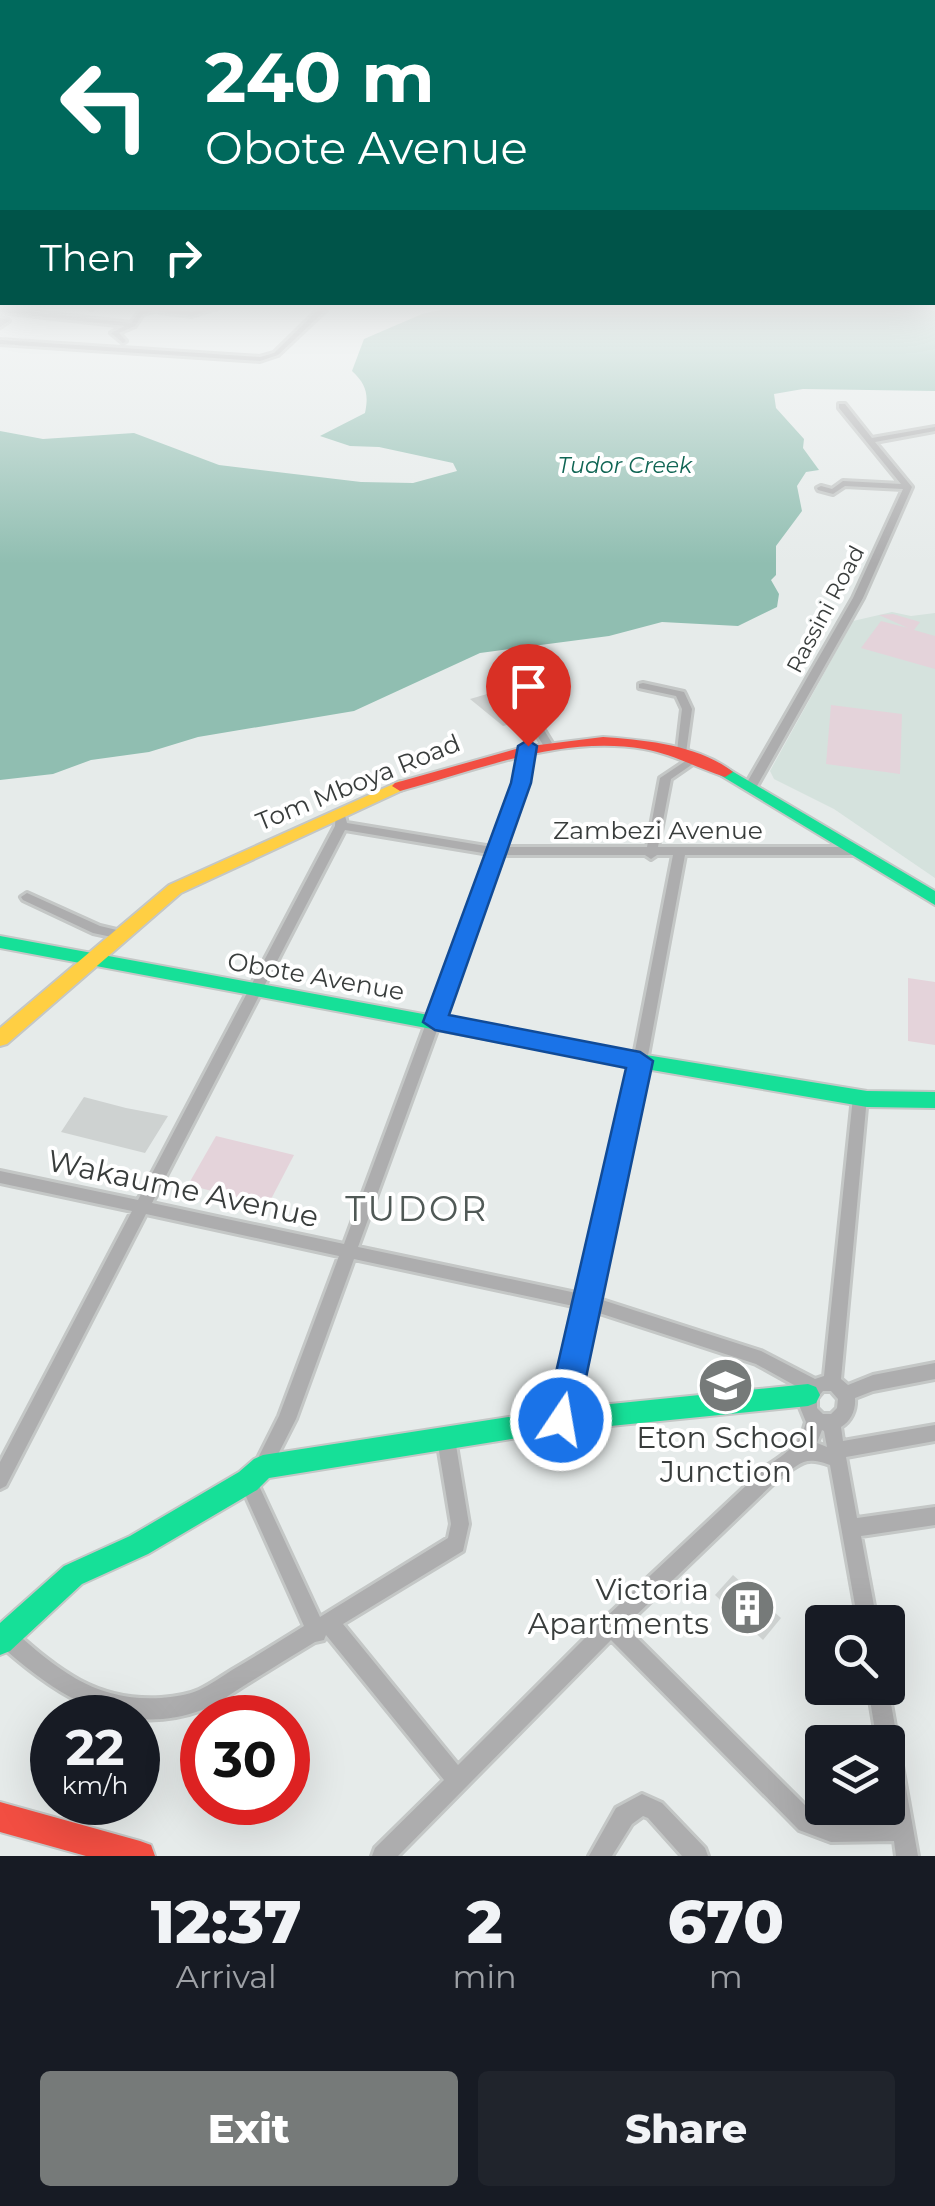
<!DOCTYPE html>
<html lang="en">
<head>
<meta charset="utf-8">
<style>
	body { margin:0; font-family:Montserrat,sans-serif; background:#20242c; color:#f1f3f6; height:100vh; display:flex; flex-direction:column; font-size:38px; white-space:nowrap }
	* { box-sizing:border-box; margin:0 }
	p { font-size:32px; color:#9ea1a6 }
	.icon { flex:none; width:55px; height:55px; fill:none; stroke:currentColor; stroke-width:2; stroke-linecap:round; stroke-linejoin:round }
	.map { position:relative; height:1856px; overflow:hidden }
	.details { display:flex; flex-direction:column; background:#171b24; flex:1 }
	.details>* { flex:none }
	.banner { position:absolute; left:0px; top:0px; width:935px; height:305px; box-shadow:0 10px 40px #0002; background:#00695c; color:#fff; overflow:hidden }
	.tools { position:absolute; left:805px; top:1605px; display:grid; gap:20px }
	.tools a { display:grid; place-items:center; width:100px; height:100px; border-radius:10px; background:#171b24; box-shadow:0 10px 40px #0002; font-size:50px }
	.speed { position:absolute; left:30px; top:1695px; display:flex; gap:20px; font-size:50px; font-weight:700; text-align:center }
	.speed>* { display:grid; place-content:center; width:130px; height:130px; border-radius:50%; background:#171b24; box-shadow:0 10px 40px #0002; line-height:1 }
	.speed small { font-size:25px; font-weight:400 }
	.speed .limit { border:15px solid #d22; background:#fff; color:#111 }
	.pin { position:absolute; display:grid; place-items:center; width:85px; height:85px; color:#fff; margin:-102px -42px; border-radius:50% 50% 50% 0; rotate:-45deg; box-shadow:0 0 10px #0007 }
	.pin .icon { rotate:45deg }
	.me { position:absolute; width:110px; margin:-55px; rotate:12deg; stroke-linejoin:round; filter:drop-shadow(0 0 8px #0008) }
	.turn { display:flex; align-items:center; gap:35px; height:210px; padding:0 40px; font-size:45px }
	.turn .icon { width:130px; height:130px; stroke-width:2.5 }
	.turn b { display:block; font-size:70px; line-height:85px }
	.then { display:flex; align-items:center; height:95px; padding:0 40px; background:#0003; gap:20px; font-size:38px }
	.eta { display:flex; justify-content:space-evenly; align-items:center; height:170px; text-align:center }
	.eta b { font-size:60px; font-weight:800; line-height:70px }
	.primary-button { display:flex; gap:20px; margin-top:auto; padding:20px 40px }
	.primary-button a { flex:1; height:115px; border-radius:10px; background:#767a79; color:#fff; font-size:40px; font-weight:800; line-height:115px; text-align:center }
	.primary-button a+a { background:#20242c; color:#f1f3f6 }
	.map>svg:first-child { display:block }
</style>
</head>
<body>
<div class="map">
<svg width="935" height="1856" viewBox="0 0 935 1856">
	<rect width="100%" height="100%" fill="#e6ebea"/>
	<path fill="#d5e2dd" d="M892 612 911 616 935 613V878L834 809 774 779 770 771 853 621Z"/>
	<g fill="#e4d3da">
		<path d="M893 614 920 622 914 630 935 636V669L861 648 881 621 908 628 879 615Z"/>
		<path d="M831 705 902 714 900 774 826 764Z"/>
		<path d="M908 978 935 982V1045L908 1041Z"/>
		<path d="M216 1136 294 1155 268 1205 188 1185Z"/>
	</g>
	<path fill="#90beb1" d="M467 304H735L751 309 929 310 935 311V391L803 389 774 394 776 408 804 439 803 448 819 470 806 472 797 486 802 511 776 546V575L771 580 779 594 777 607 738 626 662 622 609 636 480 653 354 711 198 737 149 752 91 760 53 774 0 780V431L43 439 134 433 219 465 361 482 413 483 457 471 453 463 379 447 350 446 320 436 365 413C369 394 366 384 352 371L364 339 422 314Z"/>
	<g fill="#ced2d1">
		<path d="M494 692 522 718 524 721 503 726 470 699Z"/>
		<path d="M84 1097 126 1108 168 1116 145 1153 61 1132Z"/>
		<path d="M733 1575 781 1618 763 1640 715 1595Z"/>
	</g>
	<g fill="none" stroke-linecap="round" stroke-linejoin="round">
		<defs>
			<g id="street">
				<path d="M90 304H98L91 309 88 307Z"/>
				<path d="M160 304H170L161 308 192 312 219 304H230L192 316 160 312 157 310 143 314 135 326 119 333 126 341 123 343 111 333 125 326 0 312V308L131 323 139 312Z"/>
				<path d="M324 304H356L330 306 278 355 260 361 0 344V340L260 357 274 353Z"/>
				<path d="M0 318 8 320 9 321 0 327Z"/>
				<path d="M839 404H845L872 438 935 427V431L875 442 912 487 863 598 757 786 751 789 745 786 853 598 903 489 845 486 833 494 818 490 817 488 821 486 832 489 843 481 901 484 839 408Z"/>
				<path d="M535 683 539 684V688L515 696 533 712 552 743 547 746 543 745 525 716 503 695Z"/>
				<path d="M643 683 684 692 685 694 692 709 686 753H678L677 751 682 709 676 696 639 688V684Z"/>
				<path d="M527 743 532 746 527 783 503 847H647L660 778 696 754 701 757 700 759 671 779 658 847H857L863 851 857 855H685L647 1061 596 1298 761 1351 815 1379 824 1376 853 1097 855 1093 860 1092 865 1093 867 1097 841 1379 848 1385 873 1375 935 1363V1379L873 1391 855 1398C856 1410 851 1421 841 1427L843 1441 935 1425V1441L846 1457 857 1518 935 1507V1525L861 1536 877 1622H858L830 1465C803 1455 801 1464 779 1478L625 1626 814 1814 831 1820 890 1819 888 1804V1742H877L868 1688 888 1687 918 1856H896L894 1841 831 1842 799 1830 611 1640 398 1856H372L375 1848 444 1780 326 1635 324 1640 315 1642C290 1657 266 1672 242 1687 229 1695 216 1705 202 1710 122 1739 58 1697 0 1645V1630L6 1627 13 1630C59 1671 97 1702 161 1698 173 1697 188 1695 199 1690 210 1685 221 1677 232 1670 256 1656 280 1641 304 1626L239 1481 242 1475 248 1472 254 1475 320 1617 448 1538 451 1524 437 1439 440 1433 446 1431 452 1433 455 1439 469 1524 463 1551 343 1624 458 1765 604 1619 767 1466C785 1454 801 1444 806 1422L799 1405 803 1390 756 1364 593 1311 570 1420 567 1426 561 1428 555 1426 552 1420 578 1307 354 1259 296 1419 269 1472 263 1474 257 1472 254 1466 279 1416 339 1256 146 1214 6 1486 0 1489V1462L132 1211 0 1183V1171L138 1200 335 826 336 812H344L347 823 492 847 515 783 522 746ZM345 830 489 854 344 1244 152 1203ZM501 855H645L651 859 657 855H673L633 1061 581 1294 358 1247ZM823 1391H831L838 1399 837 1408 831 1414H823L817 1408V1398ZM822 1430 824 1431 827 1447 817 1443Z"/>
				<path d="M27 893 100 926 125 932 127 935 121 939 93 933 23 900 21 897Z"/>
				<path d="M642 1794 662 1803 705 1848 708 1856H682L648 1818 643 1816 632 1824 612 1856H589L616 1808Z"/>
			</g>
			<g id="fast">
				<path d="M725 767 935 891V905L720 775 717 772 720 769Z"/>
				<path d="M0 936 640 1054 867 1091 935 1092V1108L867 1107 640 1068 0 948Z"/>
				<path d="M808 1384 816 1387 820 1395 816 1403 808 1406 561 1431 269 1478 257 1490 148 1554 82 1584 10 1651 0 1655V1623L64 1566 130 1536 239 1472 254 1459 263 1455 561 1409Z"/>
			</g>
			<path id="slow" d="M400 781 405 783 408 786 405 789 181 893 7 1044 0 1046V1028L169 885Z"/>
			<g id="jam">
				<path d="M603 737C645 740 699 745 733 772L725 777C697 768 673 754 644 749 560 735 479 770 400 791L392 786 395 783 523 747Z"/>
				<path d="M0 1802 140 1841 151 1845 155 1856H86L0 1832Z"/>
			</g>
		</defs>
		<use href="#street" stroke="#c4c7c6" stroke-width="6"/>
		<use href="#fast" stroke="#c4c7c6" stroke-width="4"/>
		<use href="#slow" stroke="#c4c7c6" stroke-width="4"/>
		<use href="#jam" stroke="#c4c7c6" stroke-width="4"/>
		<use href="#street" fill="#adadae" fill-rule="evenodd"/>
		<use href="#fast" fill="#16e098" fill-rule="evenodd"/>
		<use href="#slow" fill="#ffcf43" fill-rule="evenodd"/>
		<use href="#jam" fill="#f24e42" fill-rule="evenodd"/>
	</g>
	<linearGradient id="sky" x2="0" y2="1"><stop stop-color="#85b8d2"/><stop offset="0.54" stop-color="#f4f6f6"/><stop offset="1" stop-color="#f4f6f6" stop-opacity="0"/></linearGradient>
	<rect width="935" height="564" fill="url(#sky)"/>
	<path fill="#1a73e8" stroke="#114b97" stroke-width="2.5" d="M528 740 537 746 531 783 449 1015 640 1052 653 1061 577 1420 572 1431 561 1435 550 1431 545 1420 626 1068 435 1030 423 1022 511 783 518 746Z"/>
	<defs>
		<symbol id="school-disc" viewBox="-11 -11 22 22"><circle r="9.5" fill="#767a79" stroke="#fff"/><path d="M0-5L7-2L0 1L-7-2ZM-4 1L0 2.5L4 1V4Q0 6-4 4Z" fill="#fff"/></symbol>
		<symbol id="building-disc" viewBox="-11 -11 22 22"><circle r="9.5" fill="#767a79" stroke="#fff"/><path d="M-4-6H4V6H1V3H-1V6H-4ZM-2.5-4.3h1.7v1.8h-1.7ZM.8-4.3h1.7v1.8H.8ZM-2.5-1h1.7V.8h-1.7ZM.8-1h1.7V.8H.8Z" fill="#fff"/></symbol>
	</defs>
	<g fill-rule="evenodd">
		<use href="#school-disc" x="694" y="1354" width="63" height="63"/>
		<use href="#building-disc" x="716" y="1576" width="63" height="63"/>
	</g>
	<g text-anchor="middle" stroke-width="8" stroke-linejoin="round" paint-order="stroke">
		<g font-size="22" font-style="italic" fill="#106554" stroke="#fff">
			<text x="625" y="473">Tudor Creek</text>
		</g>
		<g font-size="22" fill="#393d3c" stroke="#fff">
			<text transform="translate(825 609) rotate(-62)" y="8">Rassini Road</text>
		</g>
		<g font-size="25" fill="#393d3c" stroke="#fff">
			<text transform="translate(358 782) rotate(-22)" y="9">Tom Mboya Road</text>
			<text x="658" y="839">Zambezi Avenue</text>
			<text transform="translate(316 976) rotate(10)" y="9">Obote Avenue</text>
		</g>
		<g font-size="30" fill="#393d3c" stroke="#fff">
			<text transform="translate(183 1189) rotate(12)" y="10">Wakaume Avenue</text>
		</g>
		<g font-size="30" fill="#393d3c" stroke="#fff">
			<text x="726" y="1448">Eton School<tspan x="726" dy="34">Junction</tspan></text>
			<text x="709" y="1600" text-anchor="end">Victoria<tspan x="709" dy="34">Apartments</tspan></text>
		</g>
		<g font-size="35" letter-spacing="2.5" fill="#505956" stroke="#fff">
			<text x="417" y="1221">TUDOR</text>
		</g>
	</g>
</svg>
<div class="tools">
<a><svg class="icon" aria-label="search" viewBox="0 0 24 24"><circle cx="10" cy="10" r="6"/><path d="M15 15l6 6"/></svg></a>
<a><svg class="icon" aria-label="layers" viewBox="0 0 24 24"><path d="M12 4l9 5-9 5-9-5zM3 14l9 5 9-5"/></svg></a>
</div>
<div class="speed"><div>22<small>km/h</small></div><div class="limit">30</div></div>
<div class="pin" style="left:528px;top:746px;background:#d93025"><svg class="icon" aria-label="arrive" viewBox="0 0 24 24"><path d="M6 21V4h12l-3 4 3 4H6"/></svg></div>
<svg class="me" style="left:561px;top:1420px" viewBox="-20 -20 40 40"><circle r="17" fill="#1a73e8" stroke="#fff" stroke-width="3"/><path d="M0-11L8 9 0 5-8 9z" fill="#fff"/></svg>
<div class="banner">
<div class="turn"><svg class="icon" aria-label="left" viewBox="0 0 24 24"><path d="M17 20v-9H6M10 6l-5 5 5 5"/></svg><div><b>240 m</b>Obote Avenue</div></div>
<div class="then">Then<svg class="icon" aria-label="right" viewBox="0 0 24 24"><path d="M7 20v-9h11M14 6l5 5-5 5"/></svg></div>
</div>
</div>
<section class="details">
<div class="eta">
<div><b>12:37</b><p>Arrival</p></div>
<div><b>2</b><p>min</p></div>
<div><b>670</b><p>m</p></div>
</div>
<div class="primary-button"><a>Exit</a><a>Share</a></div>
</section>
</body>
</html>
